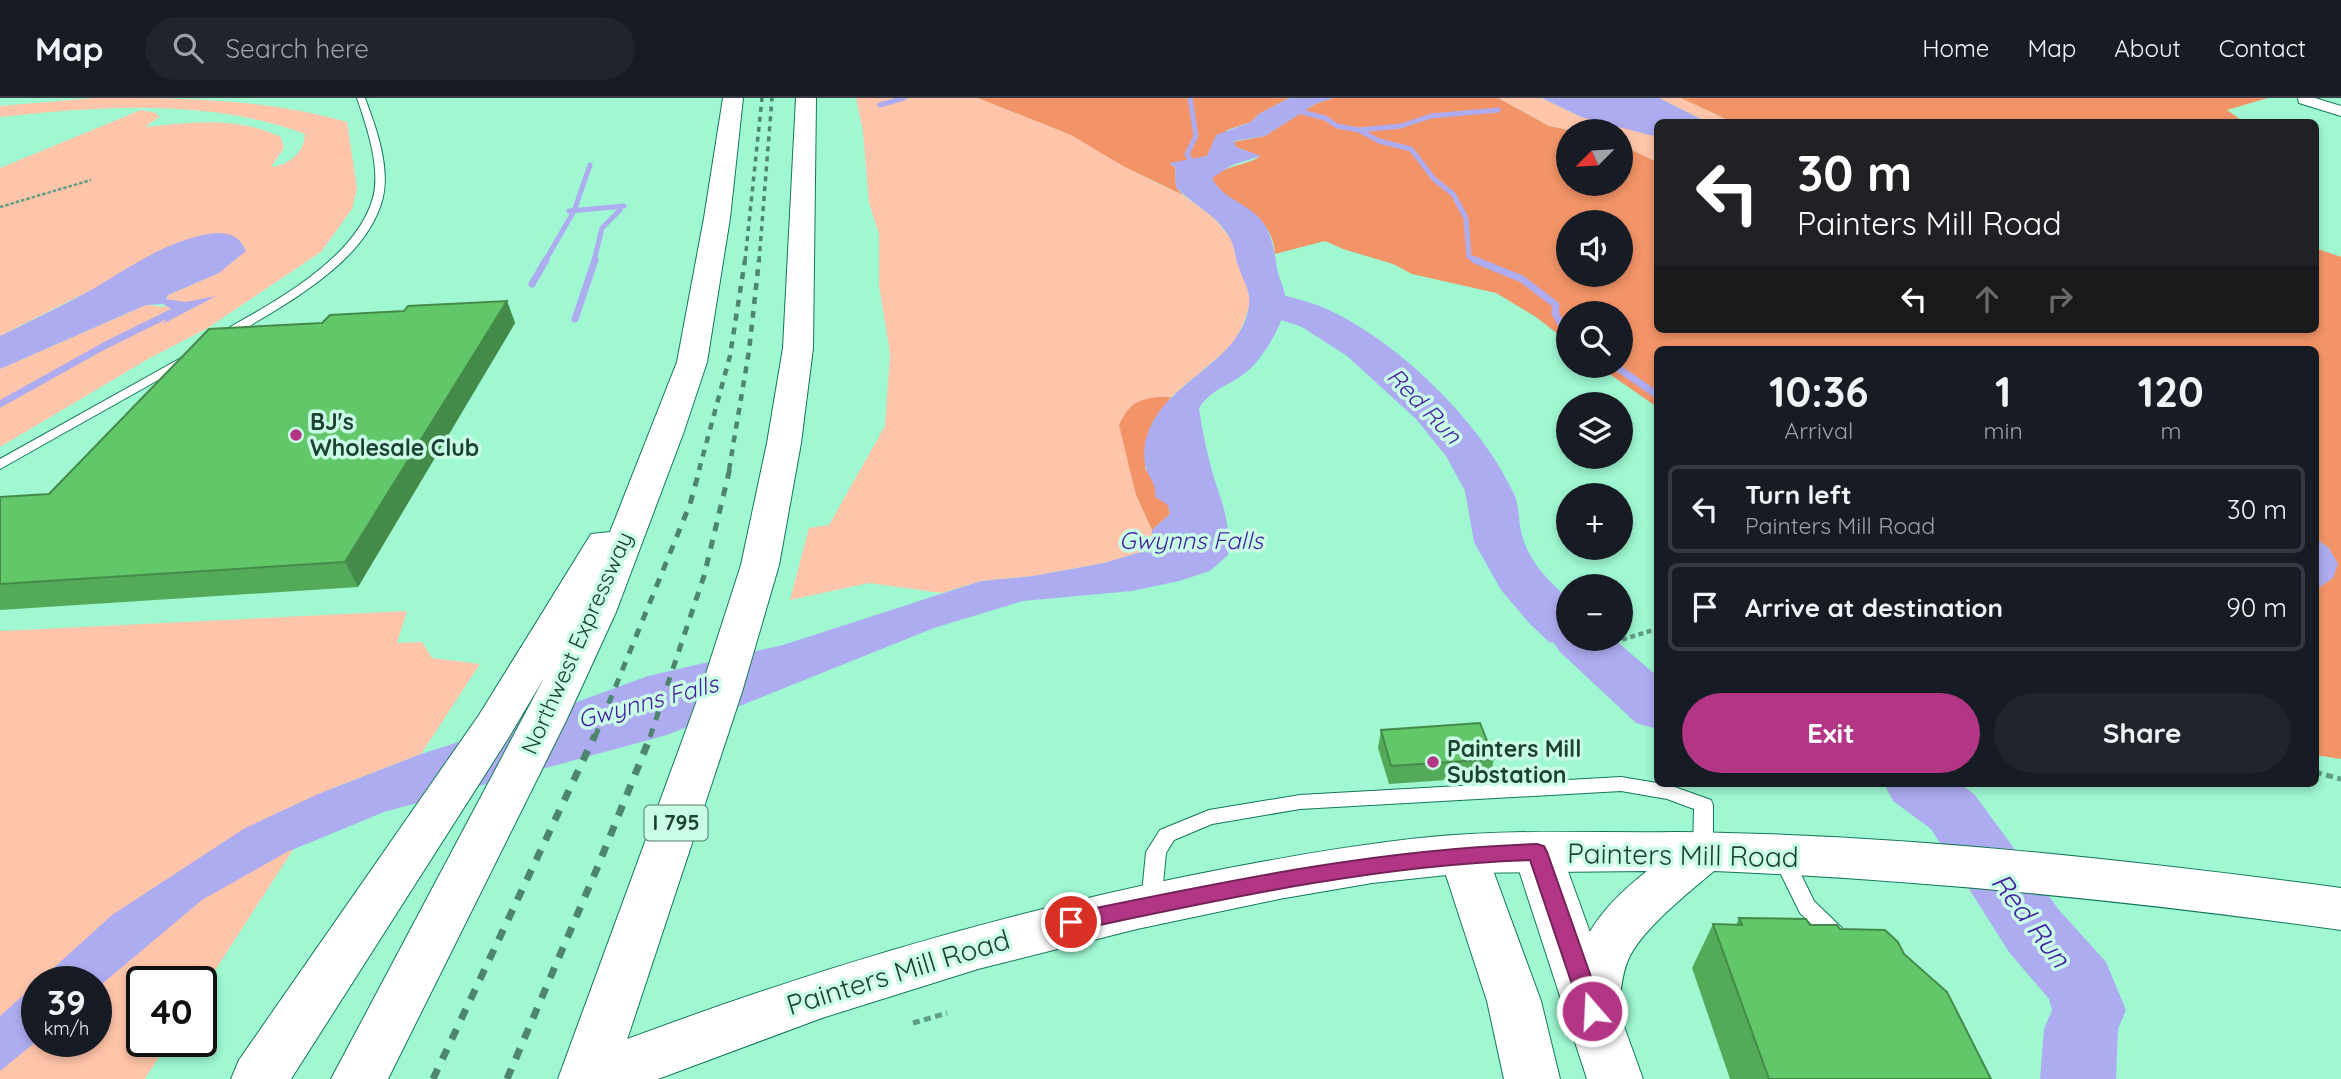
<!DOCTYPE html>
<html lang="en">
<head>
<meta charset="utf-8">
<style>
	body { margin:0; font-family:Quicksand,sans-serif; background:#20242c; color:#f1f3f6; height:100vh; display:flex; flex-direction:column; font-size:26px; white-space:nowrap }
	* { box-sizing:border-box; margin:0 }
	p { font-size:23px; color:#9ea1a6 }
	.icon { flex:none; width:38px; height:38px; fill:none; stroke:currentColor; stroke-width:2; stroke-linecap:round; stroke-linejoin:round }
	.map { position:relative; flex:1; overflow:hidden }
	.drawer { position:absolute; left:1654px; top:248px; width:665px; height:441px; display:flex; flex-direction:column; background:#171b24; border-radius:10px; box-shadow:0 4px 10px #0003 }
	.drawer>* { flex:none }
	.banner { position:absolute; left:1654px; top:21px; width:665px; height:214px; border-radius:10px; box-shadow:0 4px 10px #0003; background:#202124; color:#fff; overflow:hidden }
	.needle { width:46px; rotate:246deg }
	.buttons { position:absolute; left:1556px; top:21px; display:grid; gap:14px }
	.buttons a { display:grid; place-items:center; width:77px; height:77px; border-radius:50%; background:#171b24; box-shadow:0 4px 10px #0003; font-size:35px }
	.speed { position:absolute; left:21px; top:868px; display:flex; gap:14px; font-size:35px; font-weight:700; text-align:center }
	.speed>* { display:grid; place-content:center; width:91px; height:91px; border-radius:50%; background:#171b24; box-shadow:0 4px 10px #0003; line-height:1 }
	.speed small { font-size:18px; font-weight:400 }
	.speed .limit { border:4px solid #111; border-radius:10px; background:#fff; color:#111 }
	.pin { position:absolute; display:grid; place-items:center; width:60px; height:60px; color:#fff; margin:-30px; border:4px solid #fff; border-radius:50%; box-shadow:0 2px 7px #0007 }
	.me { position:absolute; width:77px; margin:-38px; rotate:341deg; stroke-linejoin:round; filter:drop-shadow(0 0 5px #0008) }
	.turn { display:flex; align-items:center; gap:24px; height:147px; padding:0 28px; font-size:32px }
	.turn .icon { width:91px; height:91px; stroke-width:2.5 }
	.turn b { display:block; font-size:49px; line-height:60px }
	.lanes { display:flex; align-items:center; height:66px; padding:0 28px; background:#0003; justify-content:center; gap:35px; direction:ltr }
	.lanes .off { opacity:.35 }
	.eta { display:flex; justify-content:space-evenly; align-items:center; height:119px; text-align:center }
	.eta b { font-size:42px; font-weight:700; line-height:49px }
	.primary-button { display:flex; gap:14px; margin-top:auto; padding:14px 28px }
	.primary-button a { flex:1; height:80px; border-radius:42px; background:#b33686; color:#fff; font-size:28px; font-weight:700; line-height:80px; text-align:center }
	.primary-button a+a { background:#20242c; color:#f1f3f6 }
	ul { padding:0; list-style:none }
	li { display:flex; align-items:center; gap:21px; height:88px; margin:0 14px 10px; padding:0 14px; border:4px solid #363941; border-radius:10px }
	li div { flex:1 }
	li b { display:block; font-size:26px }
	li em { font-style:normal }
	header { display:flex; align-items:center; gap:42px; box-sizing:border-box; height:98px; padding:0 35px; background:#171b24; border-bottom:2px solid #363941 }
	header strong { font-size:33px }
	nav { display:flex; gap:38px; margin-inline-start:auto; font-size:24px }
	.search { width:490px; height:63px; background:#20242c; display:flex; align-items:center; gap:18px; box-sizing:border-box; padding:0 24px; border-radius:38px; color:#9ea1a6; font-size:26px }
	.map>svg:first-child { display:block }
</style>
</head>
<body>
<header>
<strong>Map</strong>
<div class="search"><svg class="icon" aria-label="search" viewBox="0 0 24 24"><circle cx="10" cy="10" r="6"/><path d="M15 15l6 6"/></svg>Search here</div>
<nav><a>Home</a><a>Map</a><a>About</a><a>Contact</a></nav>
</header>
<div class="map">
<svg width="2341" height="981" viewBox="0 0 2341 981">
	<rect width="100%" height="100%" fill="#9ff8d2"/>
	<g fill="#ffc5aa" fill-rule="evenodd">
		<path d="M94 0C182 0 262 0 347 24L357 91 352 111 321 154 206 231 148 261 0 349V271L146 207 165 209 179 203 166 202 168 197 219 175 89 193 0 238V70L141 12 156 15 159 19 145 29C192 24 238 18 281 39L284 50 271 69C289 67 304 55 305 36 209 0 101 8 0 19V8Z"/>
		<path d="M856 0H978L1071 37 1151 82 1183 97 1213 119 1230 139 1248 191 1250 206 1242 229 1231 248 1171 299H1157L1136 397 1152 432 1151 451 1104 465 1033 478 981 483 941 495 869 485 790 502 809 430 829 427 885 328 890 255 879 188V136L869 105 863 34Z"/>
		<path d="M1498 0H1542L1581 19 1652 37 1657 39V64L1621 47 1620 33H1573L1549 28Z"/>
		<path d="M1659 0H1681L1732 24H1707Z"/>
		<path d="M407 513 397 545 422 544 432 560 480 566 421 656 333 690 201 894V884H142V943H169L145 981H0V533ZM37 884H96V943H37Z"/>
	</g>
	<g fill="#f39468" fill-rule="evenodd">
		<path d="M978 0H1289L1259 16 1251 24 1227 32 1207 58 1170 66 1175 69 1176 89 1183 97 1125 69 1071 37Z"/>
		<path d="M1333 0H1498L1549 28 1573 33H1568V86H1620L1621 47 1657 64V231H2315V150L2341 159V661L2315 657V492L2333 480 2329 450 2315 440V252H1657V309L1598 268H1620V215H1568V244L1536 219 1496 195 1412 176 1393 166 1343 151 1325 143 1275 156C1271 108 1227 112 1212 80 1227 66 1250 67 1260 58L1236 49 1233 44 1265 38 1315 6ZM1568 124H1620V177H1568Z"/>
		<path d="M1681 0H2268L2227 12 2244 24H1732Z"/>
		<path d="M1157 299H1171L1153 324 1145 370 1168 407 1170 416 1152 432 1136 397 1119 327C1130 306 1134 303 1157 299Z"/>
	</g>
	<g fill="#aeacf0">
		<path d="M1289 0H1333L1315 6 1265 38 1234 43 1236 49 1261 58 1232 67 1212 80C1223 103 1254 106 1266 129 1273 143 1275 156 1277 171 1279 181 1285 191 1286 202 1288 219 1262 261 1249 272 1231 288 1214 288 1199 310 1202 329 1205 347 1210 365 1219 401 1231 417 1228 457L1210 473 1179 483 1132 493 1023 503 934 530 667 637 384 714 287 754 202 802 96 891V884H38L112 817 245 730 318 696 421 656 522 624 648 578 783 547 981 483 1033 478 1104 465 1151 451 1152 432 1170 416 1168 407 1155 399C1156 383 1150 383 1146 370 1143 362 1144 345 1147 338 1164 282 1243 265 1249 206 1251 194 1243 182 1239 170 1235 160 1235 150 1230 140 1217 117 1193 107 1176 89L1175 69 1169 65 1207 58 1216 37 1251 24 1259 16Z"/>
		<path d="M1542 0H1659L1707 24H1657V39L1581 19Z"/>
		<path d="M216 135C231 135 239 138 246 153L219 175 168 197 166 201 186 204 216 198 163 226 173 212 163 206 146 207 0 271V238C31 223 62 208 93 191 132 168 170 140 216 135Z"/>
		<path d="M2315 440 2329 450 2338 466 2333 480 2315 492Z"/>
		<path d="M37 885V943L0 973V918Z"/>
	</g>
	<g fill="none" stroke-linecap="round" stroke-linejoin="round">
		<g stroke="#aeacf0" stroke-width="5">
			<path d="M1190 0 1196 38 1187 56 1195 69"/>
			<path d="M880 7 904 0"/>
			<path d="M1290 11 1325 20 1337 28 1359 32 1379 43 1411 51 1434 81 1453 96 1466 120 1469 159 1480 163"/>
			<path d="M1359 32 1401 28 1431 18 1498 12"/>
			<path d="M569 113 624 108"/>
			<path d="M545 163 574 113 590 67"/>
			<path d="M594 163 602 130 620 112V108"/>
		</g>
		<g stroke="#aeacf0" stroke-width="7">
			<path d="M1475 162 1522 181 1556 207 1555 215 1568 238"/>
			<path d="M532 186 546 162"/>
			<path d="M575 221 595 162"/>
			<path d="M1615 268 1657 297"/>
			<path d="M0 306 104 248 181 210"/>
		</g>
		<g fill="#aeacf0" fill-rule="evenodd">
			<path d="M1271 194C1290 199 1309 203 1327 211 1399 244 1481 324 1514 396 1520 409 1518 424 1522 437 1529 464 1549 483 1568 501V541H1614L1657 578V631L1636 625 1560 554 1554 545 1549 544 1529 525 1501 492 1474 444 1465 393 1446 358 1416 321 1347 258 1302 229 1257 214 1252 206 1257 198Z"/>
			<path d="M1884 686H1961L1975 697 2059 812 2106 864 2126 912 2118 931 2116 981H2040L2044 931 2052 912 2049 901 2009 854 1931 731 1893 703Z"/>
		</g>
		<defs>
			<g id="service">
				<path d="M357 0H365C376 29 390 68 383 99 369 157 303 196 256 224 245 231 230 244 218 242V236C270 206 355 163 373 100 381 70 367 29 357 0Z"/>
				<path d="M188 256 192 257V263L0 371V361Z"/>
				<path d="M1621 679 1669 687 1711 702 1713 707V754L1710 760 1703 762 1696 760 1693 754 1694 711 1667 701 1621 693 1300 711 1212 726 1174 742 1166 755 1161 806 1158 812 1151 815 1144 812 1141 806 1146 754 1160 732 1209 712 1300 697Z"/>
				<path d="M1782 750 1789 752 1814 803 1848 836 1851 842 1848 848 1841 851 1834 848 1800 815 1772 758 1775 752Z"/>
			</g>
			<path id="minor" d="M2298 0H2315L2341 8V18L2299 5Z"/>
			<g id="tertiary">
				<path d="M1537 735 1554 740 1561 754 1643 981H1587L1513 754 1520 740Z"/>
				<path d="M1463 737 1480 742 1487 756 1541 903 1560 981H1504L1487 903 1439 756 1446 742Z"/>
			</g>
			<path id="secondary" d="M1675 734C1897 736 2121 761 2341 790V832C2133 803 1924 782 1714 773 1688 795 1641 832 1628 862 1619 883 1622 907 1611 930L1592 937 1573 930C1564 910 1567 904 1571 883 1582 833 1607 805 1647 773L1465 775 1372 785 1279 801 1137 831 978 871 822 920 658 981H564L572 962C773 884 977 821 1188 778 1268 762 1349 747 1430 739 1511 731 1594 735 1675 734Z"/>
			<g id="motorway">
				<path d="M723 0H743L730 120 707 264 683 336 616 514 566 623 388 981H331L544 580 509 639 291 981H231L239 962 479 617 591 436 610 434 677 264 704 120Z"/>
				<path d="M796 0H816L813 250 801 345 779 467 742 594 614 981H558L700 594 741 467 767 345 783 250Z"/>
			</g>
		</defs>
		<use href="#service" stroke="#137858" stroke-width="2"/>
		<use href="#minor" stroke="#137858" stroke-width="2"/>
		<use href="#tertiary" stroke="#137858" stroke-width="2"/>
		<use href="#secondary" stroke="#137858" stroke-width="2"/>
		<use href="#motorway" stroke="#137858" stroke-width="2"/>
		<path stroke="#5f9e84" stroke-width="2.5" stroke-dasharray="3.5 2" stroke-linecap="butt" d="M0 109 91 82"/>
		<path stroke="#5f9e84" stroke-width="4.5" stroke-dasharray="5 3.5" stroke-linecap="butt" d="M1614 544 1657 531"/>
		<g stroke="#5f9e84" stroke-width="5" stroke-dasharray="7 4.5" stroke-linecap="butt">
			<path d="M2315 674 2341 681"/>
			<path d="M913 925 947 915"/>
		</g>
		<use href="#service" fill="#fff" fill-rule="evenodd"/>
		<use href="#minor" fill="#fff" fill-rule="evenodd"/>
		<use href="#tertiary" fill="#fff" fill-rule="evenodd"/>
		<use href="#secondary" fill="#fff" fill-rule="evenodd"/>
		<use href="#motorway" fill="#fff" fill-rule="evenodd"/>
		<g stroke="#4d856e" stroke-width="3.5" stroke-dasharray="5 5" stroke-linecap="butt">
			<path d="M745 163 762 0"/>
			<path d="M759 163 772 0"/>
		</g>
		<g stroke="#4d856e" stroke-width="4.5" stroke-dasharray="7 7" stroke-linecap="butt">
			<path d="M699 372 730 258 745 162"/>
			<path d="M729 372 749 253 759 162"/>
		</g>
		<g stroke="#4d856e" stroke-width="5" stroke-dasharray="9 9" stroke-linecap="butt">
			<path d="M595 639 690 406 700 370"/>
			<path d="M650 639 704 478 730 370"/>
		</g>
		<g stroke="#4d856e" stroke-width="7" stroke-dasharray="11 11" stroke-linecap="butt">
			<path d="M433 981 595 637"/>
			<path d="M507 981 598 768 651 637"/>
		</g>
	</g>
	<g fill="#53ab5a">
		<path d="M507 203 515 225 358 489 0 512V399L49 396 322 225Z"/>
		<path d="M1381 632 1494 661 1490 679 1389 686 1378 650Z"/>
		<path d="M1739 820 1810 827 1840 831 1904 856 1991 981H1730L1692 870 1713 826 1736 827Z"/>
	</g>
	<path fill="#448b4a" d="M507 203 515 225 358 489 345 464Z"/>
	<g fill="#61c769" stroke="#448b4a" stroke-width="2">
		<path d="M507 203 345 464 0 486V399L49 396 209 231 322 225 330 217 404 213 408 208Z"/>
		<path d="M1480 625 1494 661 1391 668 1381 632Z"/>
		<path d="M1739 820 1806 821 1810 827H1837L1840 831 1885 832 1898 844 1904 856 1947 894 1991 981H1769L1713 826 1742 827Z"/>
	</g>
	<path fill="#b33686" stroke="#742357" stroke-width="2" d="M1537 746 1544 748 1547 754 1603 913 1600 920 1592 923 1584 920 1581 913 1530 762C1374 767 1223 801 1071 833L1063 830 1060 824 1063 818 1071 815C1228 783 1376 751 1537 746Z"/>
	<g fill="#b33686" stroke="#cafde6" stroke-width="2.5">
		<circle cx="296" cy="337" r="7"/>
		<circle cx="1433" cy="664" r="7"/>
	</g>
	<g text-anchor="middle" stroke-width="7" stroke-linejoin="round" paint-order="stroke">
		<rect fill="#cafde6" stroke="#517a69" stroke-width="2" x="644.5" y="707.5" width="63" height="35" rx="5"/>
		<g font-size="21" font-weight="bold" fill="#1d4234">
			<text x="676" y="732">I 795</text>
		</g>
		<g font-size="23" font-weight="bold" fill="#1d4234" stroke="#cafde6" text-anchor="start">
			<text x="310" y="332">BJ's<tspan x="310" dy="26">Wholesale Club</tspan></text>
			<text x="1447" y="659">Painters Mill<tspan x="1447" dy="26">Substation</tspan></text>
		</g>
		<g font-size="23" fill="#1d4234" stroke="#cafde6">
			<text transform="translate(577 545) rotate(-66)" y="8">Northwest Expressway</text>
		</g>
		<g font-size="24" font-style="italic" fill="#421ea2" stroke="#cafde6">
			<text transform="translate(1424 308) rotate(46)" y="8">Red Run</text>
			<text x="1191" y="451">Gwynns Falls</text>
			<text transform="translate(648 604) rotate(-15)" y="8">Gwynns Falls</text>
		</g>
		<g font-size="28" fill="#1d4234" stroke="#cafde6">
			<text transform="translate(1683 757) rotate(1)" y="10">Painters Mill Road</text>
			<text transform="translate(898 874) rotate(-17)" y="10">Painters Mill Road</text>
		</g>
		<g font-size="28" font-style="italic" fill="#421ea2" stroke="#cafde6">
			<text transform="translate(2031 822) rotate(53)" y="10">Red Run</text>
		</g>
	</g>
</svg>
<div class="buttons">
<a><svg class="needle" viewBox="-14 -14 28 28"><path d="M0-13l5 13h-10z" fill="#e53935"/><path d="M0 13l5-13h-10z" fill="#9ea1a6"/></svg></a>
<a><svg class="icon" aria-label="sound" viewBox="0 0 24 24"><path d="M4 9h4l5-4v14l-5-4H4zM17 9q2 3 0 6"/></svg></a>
<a><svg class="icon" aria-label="search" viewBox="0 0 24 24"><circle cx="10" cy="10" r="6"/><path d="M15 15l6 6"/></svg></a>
<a><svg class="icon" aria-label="layers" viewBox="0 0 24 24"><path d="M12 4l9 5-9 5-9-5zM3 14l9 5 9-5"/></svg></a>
<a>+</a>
<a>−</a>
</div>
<div class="speed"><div>39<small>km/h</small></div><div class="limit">40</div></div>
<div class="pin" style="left:1071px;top:824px;background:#d93025"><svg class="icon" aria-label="arrive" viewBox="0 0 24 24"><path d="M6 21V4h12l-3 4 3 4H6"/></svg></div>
<svg class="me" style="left:1592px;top:913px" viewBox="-20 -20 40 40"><circle r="17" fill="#b33686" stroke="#fff" stroke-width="3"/><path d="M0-11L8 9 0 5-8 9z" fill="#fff"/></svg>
<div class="banner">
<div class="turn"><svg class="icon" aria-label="left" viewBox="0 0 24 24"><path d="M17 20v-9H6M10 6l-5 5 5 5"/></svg><div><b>30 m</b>Painters Mill Road</div></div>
<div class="lanes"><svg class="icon" aria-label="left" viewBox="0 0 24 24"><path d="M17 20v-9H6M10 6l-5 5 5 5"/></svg><svg class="icon off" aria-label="ahead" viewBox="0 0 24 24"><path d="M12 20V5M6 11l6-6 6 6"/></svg><svg class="icon off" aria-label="right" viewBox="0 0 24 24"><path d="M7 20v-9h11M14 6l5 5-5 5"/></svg></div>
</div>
<section class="drawer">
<div class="eta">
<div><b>10:36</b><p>Arrival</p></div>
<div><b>1</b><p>min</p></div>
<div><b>120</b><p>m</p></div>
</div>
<ul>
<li><svg class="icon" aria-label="left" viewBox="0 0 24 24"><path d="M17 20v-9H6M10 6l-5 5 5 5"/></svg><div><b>Turn left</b><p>Painters Mill Road</p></div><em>30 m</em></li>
<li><svg class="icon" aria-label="arrive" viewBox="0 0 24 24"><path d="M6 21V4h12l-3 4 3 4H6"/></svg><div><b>Arrive at destination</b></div><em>90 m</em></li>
</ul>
<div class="primary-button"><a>Exit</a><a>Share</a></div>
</section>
</div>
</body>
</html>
